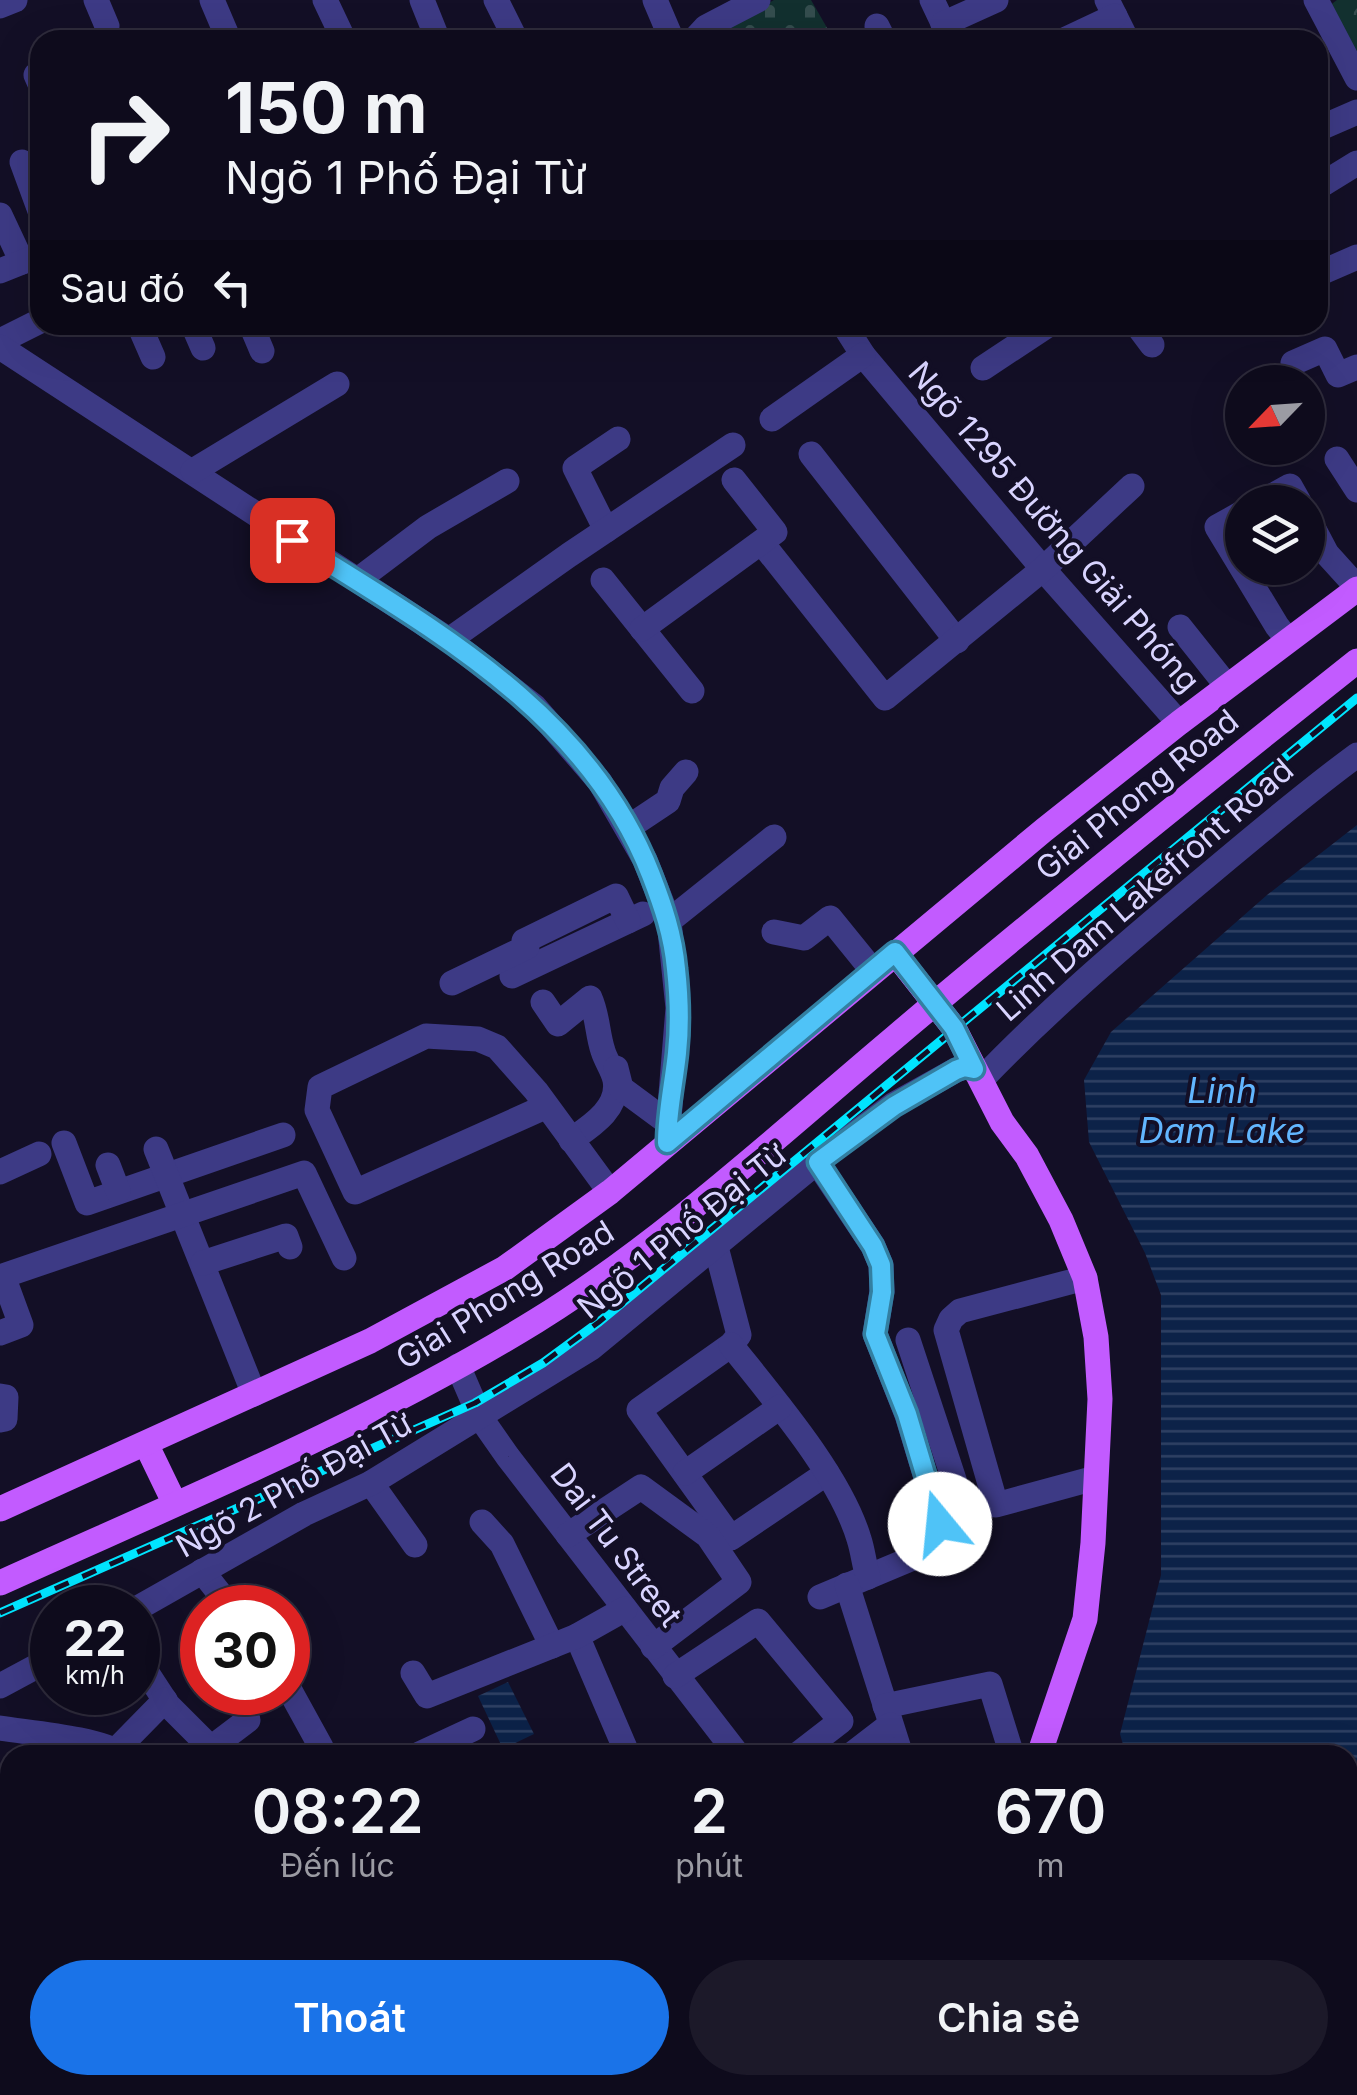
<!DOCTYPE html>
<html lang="vi">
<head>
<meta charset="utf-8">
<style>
	body { margin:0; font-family:Inter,sans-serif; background:#1c1929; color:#f1f3f6; height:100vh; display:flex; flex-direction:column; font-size:38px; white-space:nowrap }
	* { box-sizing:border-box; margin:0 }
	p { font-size:32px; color:#9b9ba3 }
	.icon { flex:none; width:55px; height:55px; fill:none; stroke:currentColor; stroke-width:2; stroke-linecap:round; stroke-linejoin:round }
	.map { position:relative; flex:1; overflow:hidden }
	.panel { position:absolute; left:0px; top:1745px; width:1358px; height:350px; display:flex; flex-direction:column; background:#0e0b1c; border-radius:30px 30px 0 0; box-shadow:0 10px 40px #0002,0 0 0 2px #2e2b3b }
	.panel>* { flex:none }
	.banner { position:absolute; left:30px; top:30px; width:1298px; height:305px; border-radius:30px; box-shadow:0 10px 40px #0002,0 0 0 2px #2e2b3b; background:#0e0b1c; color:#f1f3f6; overflow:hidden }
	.needle { width:65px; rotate:245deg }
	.buttons { position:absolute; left:1225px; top:365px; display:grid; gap:20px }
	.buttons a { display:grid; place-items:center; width:100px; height:100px; border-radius:50%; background:#0e0b1c; box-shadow:0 10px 40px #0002,0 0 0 2px #2e2b3b; font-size:50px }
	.speed { position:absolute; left:30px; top:1585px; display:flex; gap:20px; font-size:50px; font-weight:700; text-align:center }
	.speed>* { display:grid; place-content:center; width:130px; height:130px; border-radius:50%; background:#0e0b1c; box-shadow:0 10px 40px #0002,0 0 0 2px #2e2b3b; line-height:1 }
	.speed small { font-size:25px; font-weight:400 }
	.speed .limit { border:15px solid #d22; background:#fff; color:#111 }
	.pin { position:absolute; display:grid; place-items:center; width:85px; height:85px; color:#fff; margin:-42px; border-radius:20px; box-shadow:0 5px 15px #0006 }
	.me { position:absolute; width:110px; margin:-55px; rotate:343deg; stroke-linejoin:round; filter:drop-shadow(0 0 8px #0008) }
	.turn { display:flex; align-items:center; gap:35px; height:210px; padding:0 30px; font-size:45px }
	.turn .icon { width:130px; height:130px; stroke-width:2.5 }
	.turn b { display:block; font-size:70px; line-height:85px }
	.then { display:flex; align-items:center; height:95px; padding:0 30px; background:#0003; gap:20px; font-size:38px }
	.eta { display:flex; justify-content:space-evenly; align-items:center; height:170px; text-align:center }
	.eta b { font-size:60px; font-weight:600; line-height:70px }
	.primary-button { display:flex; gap:20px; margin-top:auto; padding:20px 30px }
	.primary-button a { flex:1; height:115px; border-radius:60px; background:#1a73e8; color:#fff; font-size:40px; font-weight:600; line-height:115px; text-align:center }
	.primary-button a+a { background:#1c1929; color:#f1f3f6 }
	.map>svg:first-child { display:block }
</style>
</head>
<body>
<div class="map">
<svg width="1357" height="2095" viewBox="0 0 1357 2095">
	<defs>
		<pattern id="cemetery-stones" width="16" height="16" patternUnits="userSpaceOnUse" patternTransform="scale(2.5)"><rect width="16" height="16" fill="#12302f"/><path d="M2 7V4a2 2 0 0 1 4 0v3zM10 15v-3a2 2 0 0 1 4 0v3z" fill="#344d4e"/></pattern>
		<pattern id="park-crowns" width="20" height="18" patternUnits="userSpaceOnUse" patternTransform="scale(2.5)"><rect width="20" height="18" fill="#12302f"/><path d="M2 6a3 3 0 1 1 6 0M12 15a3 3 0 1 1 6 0" fill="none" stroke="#344d4e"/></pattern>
		<pattern id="water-rules" width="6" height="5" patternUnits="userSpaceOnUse" patternTransform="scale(2.5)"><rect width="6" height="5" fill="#0c2248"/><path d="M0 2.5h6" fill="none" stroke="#2f4163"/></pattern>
	</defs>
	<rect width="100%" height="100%" fill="#130f26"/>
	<path fill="#12302f" d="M10 1903V2005L0 2010V1908Z"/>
	<path fill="url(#cemetery-stones)" d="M774 0H811L834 40H704Z"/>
	<path fill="url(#park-crowns)" d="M1337 0H1357V53L1329 6Z"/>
	<g fill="url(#water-rules)">
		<path d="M1357 825V2095H1303L1297 2085H1348V1755H1126L1120 1734 1161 1575V1295L1145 1253 1089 1142 1084 1080 1111 1032 1267 895Z"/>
		<path d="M508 1682 534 1734 503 1749 478 1696Z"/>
	</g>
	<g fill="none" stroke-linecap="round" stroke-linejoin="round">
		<g stroke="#3d3a85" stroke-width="25">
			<path d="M96 0 107 26"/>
			<path d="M212 0 229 40"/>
			<path d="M325 0 344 40"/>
			<path d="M422 0 438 40"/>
			<path d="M496 0 516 40"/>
			<path d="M655 0 672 40"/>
			<path d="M932 0 951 40"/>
			<path d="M1107 0 1127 40"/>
			<path d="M1316 0 1357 78"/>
			<path d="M0 6 15 0"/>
			<path d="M943 24 996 0"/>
			<path d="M877 26 884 40"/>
			<path d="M694 40 706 27 758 0"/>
			<path d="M1064 40 1115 16"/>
			<path d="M36 75 40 84"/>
			<path d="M1318 129 1357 112"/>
			<path d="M22 162 40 211"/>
			<path d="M1318 187 1357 163"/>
			<path d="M0 215 22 262"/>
			<path d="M0 271 40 255"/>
			<path d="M1318 274 1357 257"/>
			<path d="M139 325 153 357"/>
			<path d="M193 325 203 348"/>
			<path d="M251 325 262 351"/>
			<path d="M844 325 863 355 1043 569 1179 723"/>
			<path d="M1137 325 1152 345"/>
			<path d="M0 341 40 321"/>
			<path d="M0 347 449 640 534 706 600 782 645 860 669 921 678 1008 667 1143"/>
			<path d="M1293 363 1325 349 1338 375 1357 367"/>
			<path d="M983 368 1048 325"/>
			<path d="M772 419 863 355"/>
			<path d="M811 454 957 641"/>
			<path d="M1337 459 1357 490"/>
			<path d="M193 471 337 384"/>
			<path d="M1261 502 1290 486 1299 502"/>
			<path d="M1242 513 1217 527 1277 626 1288 640"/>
			<path d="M1308 518 1327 554 1357 587"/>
			<path d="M606 530 575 468 618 439"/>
			<path d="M762 543 885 698 1043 569 1132 486"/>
			<path d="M359 579 428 527 507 481"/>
			<path d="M603 580 692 691"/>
			<path d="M1180 627 1227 686"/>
			<path d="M642 629 775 532 734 480"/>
			<path d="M449 640 569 555 733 445"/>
			<path d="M629 827 668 801 672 788 686 772"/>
			<path d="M669 921 774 837"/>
			<path d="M774 932 804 938 830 918 873 971"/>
			<path d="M512 976 643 914"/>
			<path d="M452 983 527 947 524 941 616 896 628 921"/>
			<path d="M543 1002 558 1024 590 998C598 1016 597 1033 603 1051 606 1061 613 1070 615 1080 620 1108 591 1126 571 1140"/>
			<path d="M616 1068 621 1088 667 1122"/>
			<path d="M981 1080C1048 1010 1122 947 1196 885 1249 841 1301 796 1357 755"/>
			<path d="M547 1106 355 1192 317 1110 320 1087 426 1036 478 1039 497 1047 536 1091 610 1192"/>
			<path d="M64 1143 87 1203 283 1135"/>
			<path d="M156 1149 254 1394"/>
			<path d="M817 1162 873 1246 881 1265 882 1291 875 1334 907 1415 940 1524 932 1550 820 1597"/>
			<path d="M108 1165 118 1191"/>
			<path d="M0 1172 39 1154"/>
			<path d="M716 1247 739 1335 731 1345 639 1410 731 1538 827 1473"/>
			<path d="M203 1263 286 1236 290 1247"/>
			<path d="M1085 1278 960 1311 951 1319 946 1330 996 1505 1095 1478"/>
			<path d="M0 1333 21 1325 3 1276 304 1173 344 1258"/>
			<path d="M908 1340 965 1513 940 1524"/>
			<path d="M731 1345C773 1398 840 1475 859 1539 863 1551 864 1564 868 1577"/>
			<path d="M458 1366 480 1417 508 1457 738 1755"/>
			<path d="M0 1420 5 1419 6 1397 0 1396"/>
			<path d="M685 1473 780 1407"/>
			<path d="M371 1483 415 1545"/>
			<path d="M482 1522 502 1544 552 1646"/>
			<path d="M568 1535 641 1487 708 1536 739 1582 653 1647"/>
			<path d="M202 1571 231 1608"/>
			<path d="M847 1585 901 1755"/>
			<path d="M138 1608 304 1514 371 1483 591 1348 817 1162 893 1105 956 1070 964 1067 975 1069"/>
			<path d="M577 1636 628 1755"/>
			<path d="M138 1659 168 1705 211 1748 248 1720"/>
			<path d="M413 1673 427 1696 577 1636 625 1609"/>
			<path d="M675 1676 758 1621 841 1721 797 1755"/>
			<path d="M0 1686 52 1658"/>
			<path d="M288 1687 321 1747"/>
			<path d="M885 1706 990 1684 1012 1755"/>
			<path d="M0 1728C31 1733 99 1738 123 1755"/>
			<path d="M116 1750 165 1700"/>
			<path d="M417 1755 473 1729"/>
			<path d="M851 1755 890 1725"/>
			<path d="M0 1827 10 1832"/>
			<path d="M0 2040 10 2062"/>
			<path d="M21 2085 25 2095"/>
			<path d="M229 2085 234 2095"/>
			<path d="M446 2085 451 2095"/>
			<path d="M138 2095 159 2085"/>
			<path d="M180 2095 202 2085"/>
			<path d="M975 2095 990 2085"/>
		</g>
		<g stroke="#c25bff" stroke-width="25">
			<path d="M895 953 954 1028 1002 1122 1027 1156 1061 1220 1085 1278 1096 1337 1100 1399 1093 1543 1085 1619 1039 1755"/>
			<path d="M146 1444 175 1504"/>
			<path d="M0 1509 370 1341 505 1268 610 1192 1044 830 1179 723 1357 589"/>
			<path d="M0 1583C181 1501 367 1425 536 1321 661 1244 781 1133 894 1038 1046 909 1201 785 1357 661"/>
			<path d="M1187 2085 1192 2095"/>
			<path d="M1230 2085 1235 2095"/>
		</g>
		<defs>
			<path id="rail" d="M0 1613 475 1403 543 1363 599 1322 1357 698"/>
		</defs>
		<use href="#rail" stroke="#00e5ff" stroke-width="9"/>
		<use href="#rail" stroke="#130f26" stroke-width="5" stroke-dasharray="15" stroke-linecap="butt"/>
	</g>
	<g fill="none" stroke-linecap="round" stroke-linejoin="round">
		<defs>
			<path id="route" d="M292 540C431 628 588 712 651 875 663 906 673 935 676 969 679 996 680 1025 677 1053 674 1083 667 1112 667 1143L895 952 954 1028 974 1069 964 1067 956 1070 894 1106 818 1162 873 1246 881 1265 882 1292 875 1334 907 1414 940 1524"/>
		</defs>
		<use href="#route" stroke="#337fa1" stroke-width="25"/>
		<use href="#route" stroke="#4fc3f7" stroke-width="18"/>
	</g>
	<g text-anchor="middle" stroke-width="8" stroke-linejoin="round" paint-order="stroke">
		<g font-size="32" fill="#d9d4ff" stroke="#130f26">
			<text transform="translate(1054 527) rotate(49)" y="11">Ngõ 1295 Đường Giải Phóng</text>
			<text transform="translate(1137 795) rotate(-39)" y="11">Giai Phong Road</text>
			<text transform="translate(1145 890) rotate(-41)" y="11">Linh Dam Lakefront Road</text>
			<text transform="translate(682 1231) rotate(-39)" y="11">Ngõ 1 Phố Đại Từ</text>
			<text transform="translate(505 1295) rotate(-32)" y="11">Giai Phong Road</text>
			<text transform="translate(294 1485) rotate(-29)" y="11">Ngõ 2 Phố Đại Từ</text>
			<text transform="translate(616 1545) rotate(53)" y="11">Dai Tu Street</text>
		</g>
		<g font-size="35" font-style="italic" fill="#62b6ff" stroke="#130f26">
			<text x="1222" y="1103">Linh<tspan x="1222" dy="40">Dam Lake</tspan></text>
		</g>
	</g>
</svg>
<div class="buttons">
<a><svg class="needle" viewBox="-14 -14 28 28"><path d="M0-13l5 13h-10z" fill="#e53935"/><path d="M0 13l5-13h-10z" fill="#9b9ba3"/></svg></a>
<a><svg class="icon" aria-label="layers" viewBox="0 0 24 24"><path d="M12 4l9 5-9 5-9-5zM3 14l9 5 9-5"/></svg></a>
</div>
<div class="speed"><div>22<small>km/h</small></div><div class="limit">30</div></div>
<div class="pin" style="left:292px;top:540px;background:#d93025"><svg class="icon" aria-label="arrive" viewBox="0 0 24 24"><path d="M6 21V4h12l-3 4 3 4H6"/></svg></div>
<svg class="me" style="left:940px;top:1524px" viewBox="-20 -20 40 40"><circle r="19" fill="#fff"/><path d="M0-13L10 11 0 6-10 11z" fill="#4fc3f7"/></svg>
<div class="banner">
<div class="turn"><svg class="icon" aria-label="right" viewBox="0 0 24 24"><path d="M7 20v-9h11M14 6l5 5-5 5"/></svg><div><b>150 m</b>Ngõ 1 Phố Đại Từ</div></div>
<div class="then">Sau đó<svg class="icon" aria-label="left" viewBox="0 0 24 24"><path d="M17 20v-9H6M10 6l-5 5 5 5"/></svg></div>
</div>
<section class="panel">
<div class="eta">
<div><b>08:22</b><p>Đến lúc</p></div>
<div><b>2</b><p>phút</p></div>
<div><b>670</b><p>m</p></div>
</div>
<div class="primary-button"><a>Thoát</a><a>Chia sẻ</a></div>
</section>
</div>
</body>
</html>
